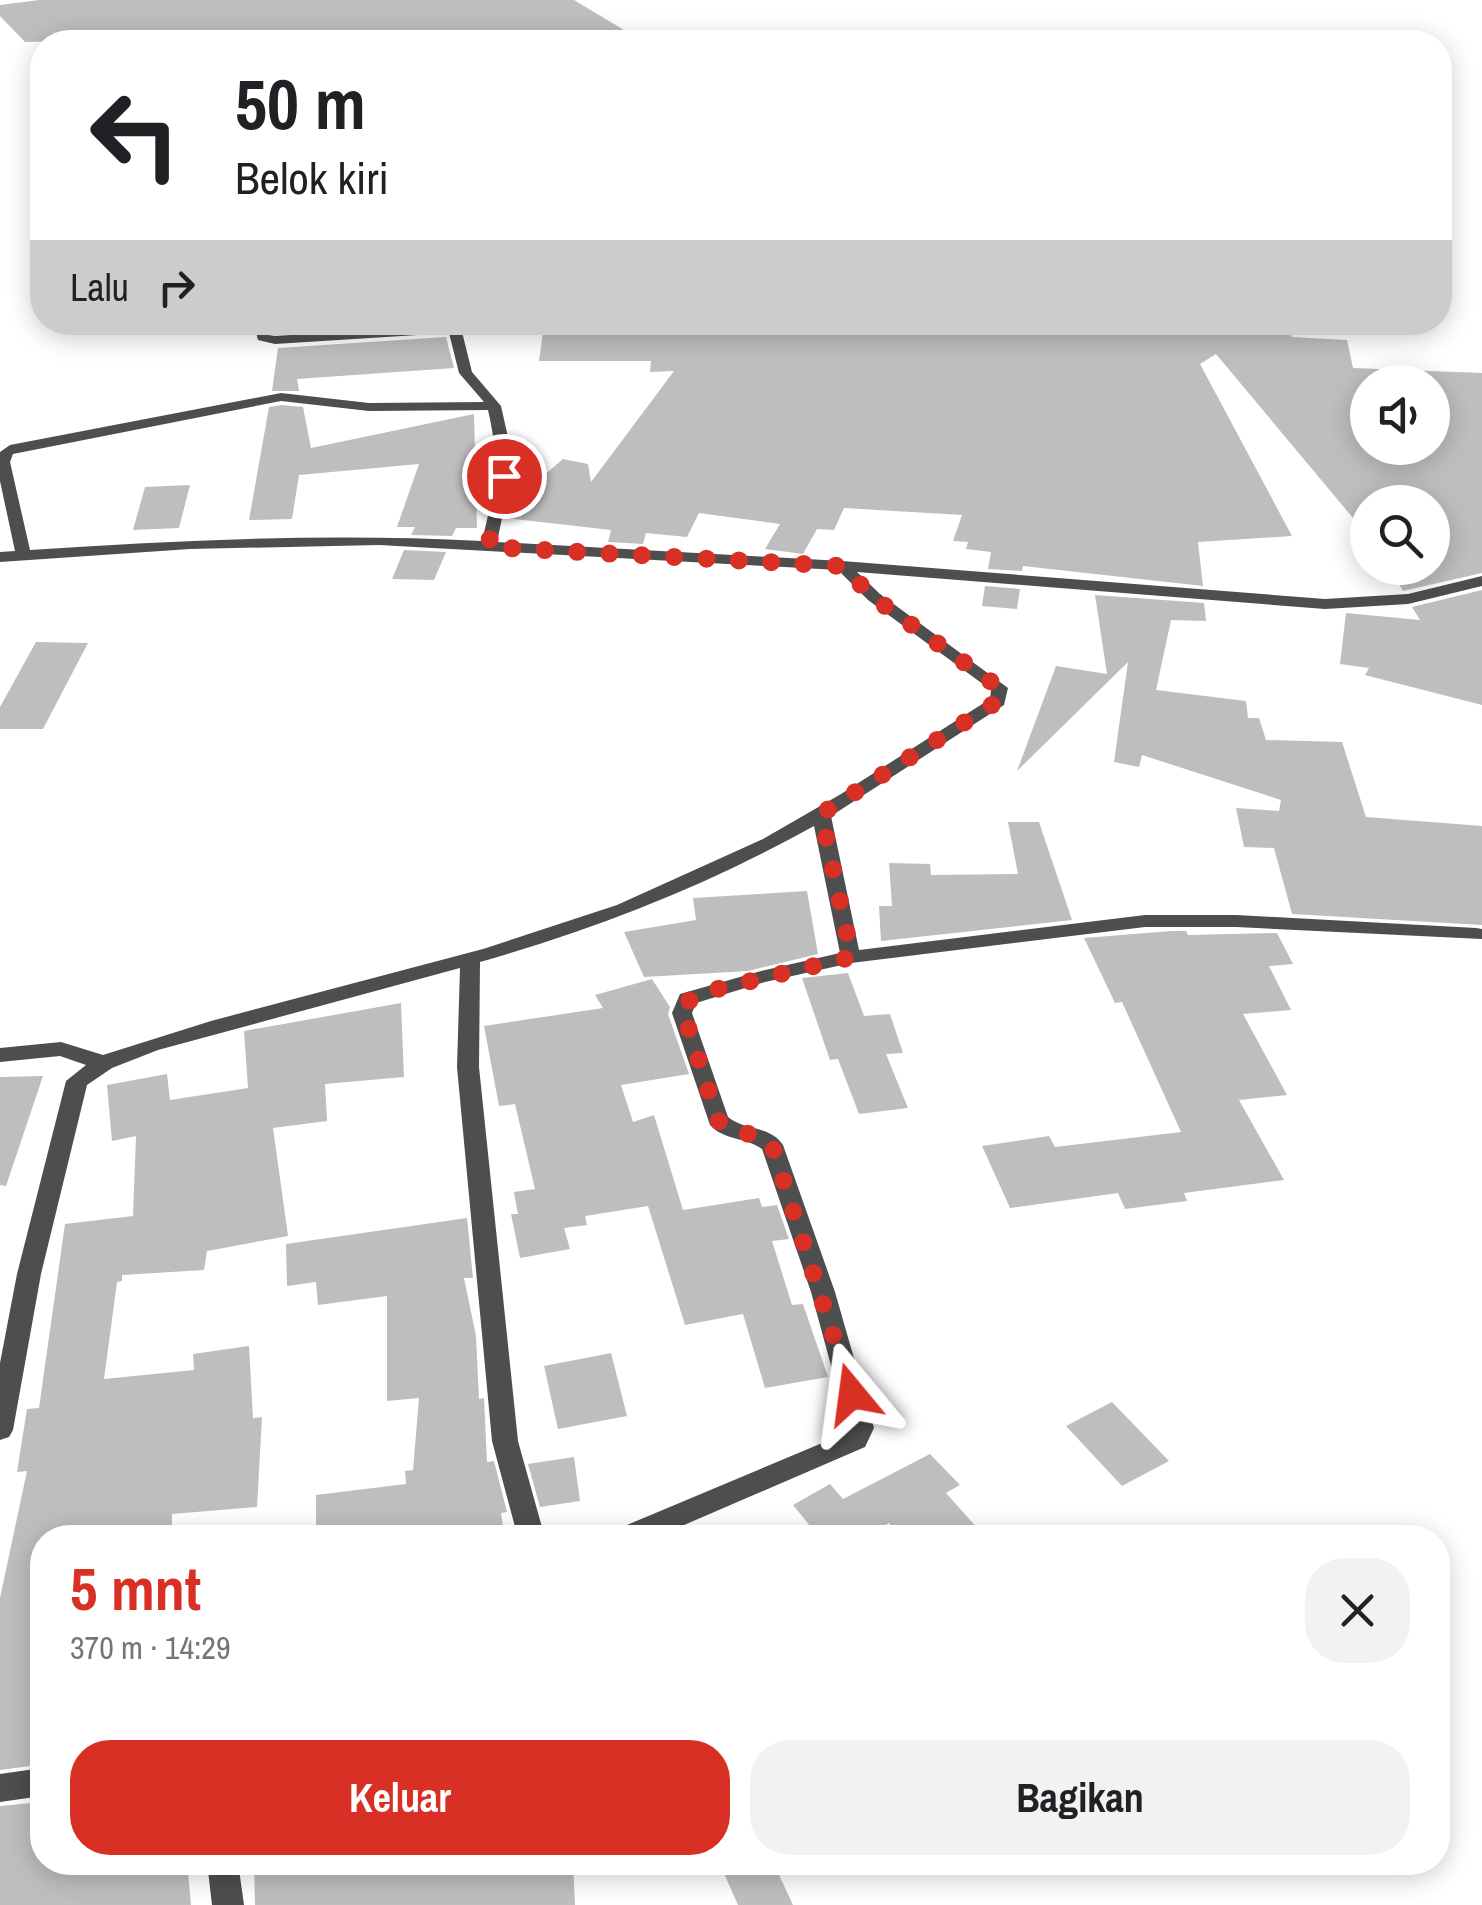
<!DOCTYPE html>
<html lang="id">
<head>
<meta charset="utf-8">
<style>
	body { margin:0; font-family:"Archivo Narrow",sans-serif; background:#f2f2f2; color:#202124; height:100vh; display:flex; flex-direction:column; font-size:38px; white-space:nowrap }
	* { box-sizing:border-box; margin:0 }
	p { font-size:32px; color:#757577 }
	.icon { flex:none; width:55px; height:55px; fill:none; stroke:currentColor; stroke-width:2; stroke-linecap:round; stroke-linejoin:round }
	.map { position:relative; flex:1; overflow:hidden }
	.side { position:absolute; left:30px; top:1525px; width:1420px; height:350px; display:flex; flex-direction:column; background:#fff; border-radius:40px; box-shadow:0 5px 25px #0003 }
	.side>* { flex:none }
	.hud { position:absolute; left:30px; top:30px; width:1422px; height:305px; border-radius:40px; box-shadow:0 5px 25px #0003; background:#fff; color:#202124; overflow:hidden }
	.controls { position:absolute; left:1350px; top:365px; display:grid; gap:20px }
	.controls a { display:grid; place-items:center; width:100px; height:100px; border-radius:50%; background:#fff; box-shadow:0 5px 25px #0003; font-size:50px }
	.pin { position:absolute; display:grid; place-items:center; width:85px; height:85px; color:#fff; margin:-42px; border:5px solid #fff; border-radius:50%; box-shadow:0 2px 10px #0007 }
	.me { position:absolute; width:110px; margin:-55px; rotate:344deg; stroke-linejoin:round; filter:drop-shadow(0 0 8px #0008) }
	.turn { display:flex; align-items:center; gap:35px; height:210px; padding:0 40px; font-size:45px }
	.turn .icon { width:130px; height:130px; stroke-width:2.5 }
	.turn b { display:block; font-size:70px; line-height:85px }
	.then { display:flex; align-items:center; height:95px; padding:0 40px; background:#0003; gap:20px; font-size:38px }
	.round { display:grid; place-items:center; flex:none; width:105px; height:105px; border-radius:40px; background:#f2f2f2 }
	.head { display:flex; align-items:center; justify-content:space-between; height:170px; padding:0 40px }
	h1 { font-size:60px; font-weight:800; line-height:75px; color:#d93025 }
	.cta { display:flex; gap:20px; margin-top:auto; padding:20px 40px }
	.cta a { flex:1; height:115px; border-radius:40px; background:#d93025; color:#fff; font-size:40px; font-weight:800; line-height:115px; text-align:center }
	.cta a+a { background:#f2f2f2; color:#202124 }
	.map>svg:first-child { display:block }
</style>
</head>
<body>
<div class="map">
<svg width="1482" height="1905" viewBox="0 0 1482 1905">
	<rect width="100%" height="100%" fill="#fff"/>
	<g fill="#bebebe" fill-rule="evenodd">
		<path d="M39 0H574L639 39 476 30 407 38 400 33 303 40 302 36 25 42 0 16V5Z"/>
		<path d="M595 322H909L914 334H1044L1042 322 1287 324 1292 337 1347 340 1353 368 1482 373V573L1403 591 1390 568H1432V502H1368V536L1216 354 1200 364 1292 536 1198 542 1203 586 1023 566 1022 571 988 569 991 552 966 549 968 542 953 541 962 515 844 508 834 530 817 529 803 554 765 549 780 524 699 513 687 537 646 533 643 544 608 542 611 530 506 518 508 506 563 459 588 464 591 482 674 371 650 372 651 361H539L543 331ZM1368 382H1432V448H1368Z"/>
		<path d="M446 337 454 368 297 379 299 391H272L278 348Z"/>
		<path d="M281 405 303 407 311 448 474 414 477 528H456L452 536 411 535 415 527H397L419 464 299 475 292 519 249 520 269 407Z"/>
		<path d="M190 485 179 528 133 530 145 487Z"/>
		<path d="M404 550 446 552 434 580 392 579Z"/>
		<path d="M985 586 1020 589 1017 609 982 606Z"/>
		<path d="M1482 590V705L1365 675 1369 668 1340 664 1346 613 1420 620 1412 607Z"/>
		<path d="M1095 595 1204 603 1206 621 1171 620 1156 690 1246 701 1248 718H1259L1266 740 1342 742 1366 817 1482 826V925L1292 914 1274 848 1244 847 1236 808 1279 811 1281 800 1142 755 1139 767 1114 762 1128 662 1017 771 1056 666 1107 674Z"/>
		<path d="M36 642 88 643 43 729H0V707Z"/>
		<path d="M1008 822H1039L1072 920 881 941 879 906H892L889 863 930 864 931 875 1018 874Z"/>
		<path d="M807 891 818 954 748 971 644 977 624 932 696 920 693 898Z"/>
		<path d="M1171 931H1186L1188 935 1277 933 1293 964 1269 966 1291 1010 1243 1014 1287 1095 1239 1100 1284 1180 1184 1193 1187 1201 1125 1209 1118 1193 1010 1208 982 1146 1049 1136 1055 1147 1181 1132 1122 1002 1115 1003 1084 938Z"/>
		<path d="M848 973 864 1016 890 1014 903 1053 886 1054 908 1108 859 1114 838 1059 830 1060 802 978Z"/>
		<path d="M652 979 670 1007 668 1014 689 1074 621 1085 633 1122 654 1115 683 1210 759 1198 762 1207 777 1205 789 1239 772 1241 792 1305 803 1304 828 1377 765 1388 743 1314 685 1325 648 1206 585 1216 587 1225 564 1228 570 1249 520 1258 511 1214H518L514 1192 535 1189 515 1104 499 1106 484 1026 603 1008 595 995Z"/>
		<path d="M401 1003 404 1077 325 1084 327 1121 273 1128 288 1236 207 1251 204 1270 122 1275V1281L117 1282 104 1379 194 1370 193 1354 249 1346 253 1418 262 1417 257 1507 172 1514V1538H42V1734L38 1765 0 1770V1598L27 1471 17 1472 27 1409 39 1408 65 1224 133 1216 136 1136 112 1141 107 1085 167 1074 170 1100 248 1088 244 1031Z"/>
		<path d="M43 1076 6 1186 0 1185V1077Z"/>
		<path d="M467 1218 473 1278H464L476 1336 479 1399 484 1398 487 1462 494 1461 507 1512 501 1513 503 1526 458 1533V1538H316V1495L406 1484 405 1471 413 1470 419 1398 387 1401V1296L318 1305 316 1282 287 1286 286 1244Z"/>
		<path d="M611 1353 627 1416 558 1429 544 1366Z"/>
		<path d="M1112 1402 1169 1461 1122 1486 1066 1426Z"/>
		<path d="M930 1454 960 1485 946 1493 986 1538H901L889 1523 863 1538H820L793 1505 830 1484 843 1499Z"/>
		<path d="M574 1457 580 1501 540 1507 528 1464Z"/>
		<path d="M42 1802V1862H187L191 1905H0V1806Z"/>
		<path d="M254 1862H573L575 1905H255Z"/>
		<path d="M719 1862H773L793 1905H738Z"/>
	</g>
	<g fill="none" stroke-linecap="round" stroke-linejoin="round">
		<g fill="#4e4e4e" fill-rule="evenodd">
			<path d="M253 322H265L268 335 275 336 497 322H571L565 326 462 332 472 372 501 406 510 446 511 476 497 542 842 561 1325 599 1408 594 1482 576V586L1408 604 1325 609 857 572 880 594 1008 688 1004 705 831 816 859 950 1145 915H1236L1476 928 1482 929V939L1236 927H1145L851 963 765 982 696 1003 692 1013 728 1117C745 1131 769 1125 783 1145L835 1292 874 1428 865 1447 654 1538H612L615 1530 846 1433 848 1428 811 1292 762 1149C746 1137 725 1141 710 1125L672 1013 680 994 761 971 840 953 814 826C708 885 597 929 480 962L479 1067 518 1441 545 1538H518L492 1441 457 1067 460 968 158 1050 112 1068 87 1085 41 1274 13 1430 9 1437 0 1440V1363L17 1274 66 1081 86 1065 60 1056 0 1062V1048L61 1042 103 1055 211 1021 483 949 617 905 763 839 841 794 990 699 991 690 868 600 838 570 379 545 190 549 0 562V552L15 551 0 481V452L10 445 281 393 369 403 484 402 459 373 449 333 275 344 258 340ZM281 401 369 411 488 410C501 467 495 486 482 541 330 533 181 540 30 550L10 462 13 454Z"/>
			<path d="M42 1768V1796L0 1802V1774Z"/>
			<path d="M207 1862H238L244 1905H212Z"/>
		</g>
	</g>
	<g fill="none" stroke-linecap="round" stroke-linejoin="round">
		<path stroke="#d93025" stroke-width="18" stroke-dasharray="0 32.4" d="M504 476 488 547 842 566 874 598 1000 688 998 701 821 814 852 957 696 994 682 1008 718 1120C733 1140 757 1127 772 1145L852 1394"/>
	</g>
</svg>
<div class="controls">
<a><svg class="icon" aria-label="sound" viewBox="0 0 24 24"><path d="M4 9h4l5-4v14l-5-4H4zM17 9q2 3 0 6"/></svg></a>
<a><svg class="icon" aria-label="search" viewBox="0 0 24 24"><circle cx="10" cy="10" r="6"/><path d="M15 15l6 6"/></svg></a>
</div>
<div class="pin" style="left:504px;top:476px;background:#d93025"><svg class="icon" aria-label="arrive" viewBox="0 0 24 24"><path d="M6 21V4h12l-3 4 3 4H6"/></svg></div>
<svg class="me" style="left:852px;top:1394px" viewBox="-20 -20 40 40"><path d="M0-17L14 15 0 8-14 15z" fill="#d93025" stroke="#fff" stroke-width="4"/></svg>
<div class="hud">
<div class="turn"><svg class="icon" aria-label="left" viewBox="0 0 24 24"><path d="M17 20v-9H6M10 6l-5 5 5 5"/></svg><div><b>50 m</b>Belok kiri</div></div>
<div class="then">Lalu<svg class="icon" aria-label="right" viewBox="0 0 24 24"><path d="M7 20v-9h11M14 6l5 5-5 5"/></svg></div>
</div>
<section class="side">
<div class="head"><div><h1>5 mnt</h1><p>370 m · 14:29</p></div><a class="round"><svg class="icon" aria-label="close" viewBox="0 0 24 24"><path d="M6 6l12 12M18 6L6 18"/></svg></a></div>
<div class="cta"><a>Keluar</a><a>Bagikan</a></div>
</section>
</div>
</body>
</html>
